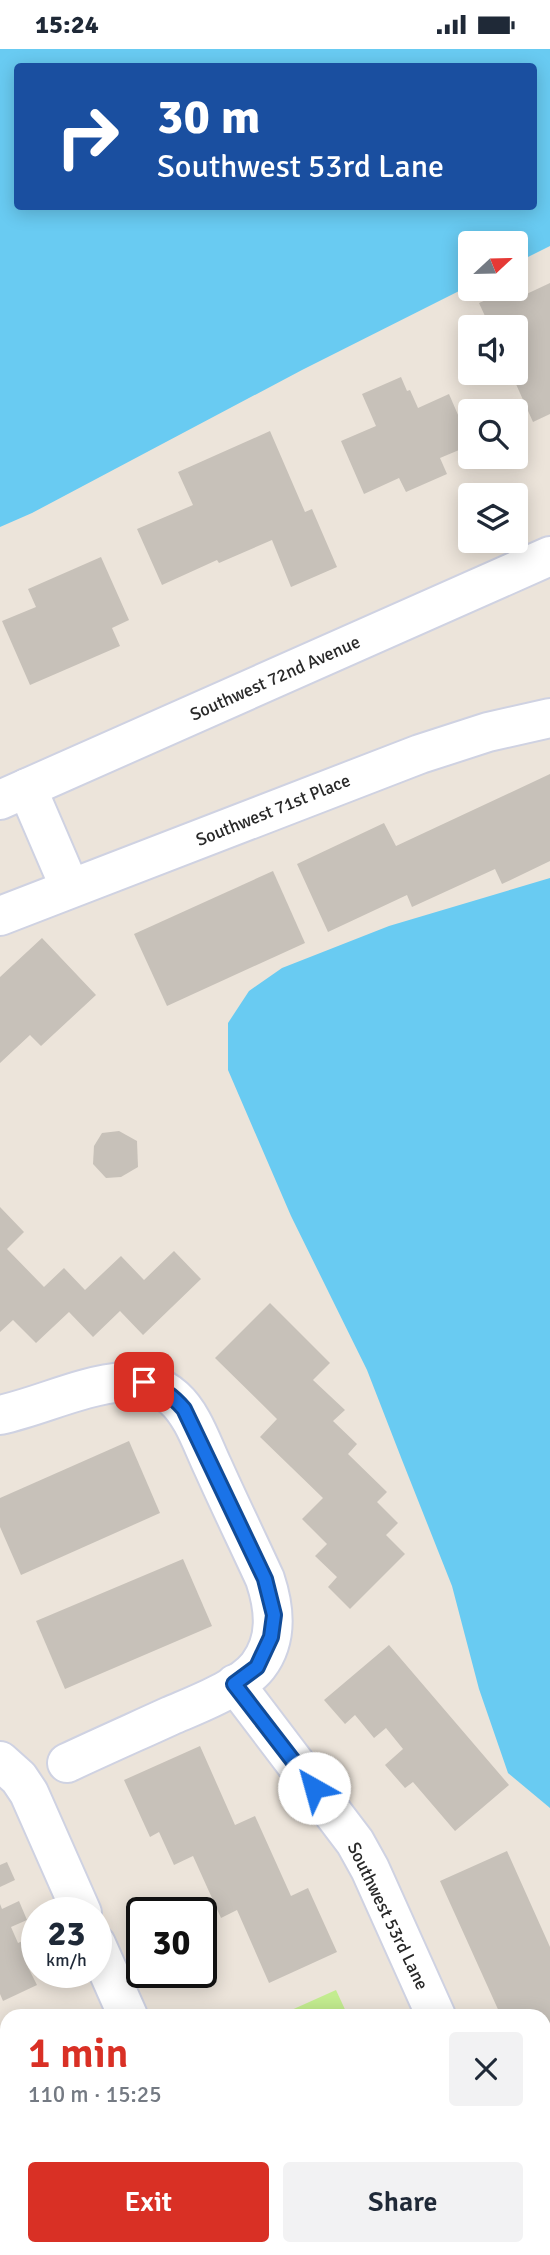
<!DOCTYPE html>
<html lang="en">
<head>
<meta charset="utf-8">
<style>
	body { margin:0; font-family:Signika,sans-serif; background:#f2f2f3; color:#1f2937; height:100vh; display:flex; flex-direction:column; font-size:26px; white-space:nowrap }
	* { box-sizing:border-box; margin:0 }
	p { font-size:23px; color:#747a83 }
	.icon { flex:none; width:38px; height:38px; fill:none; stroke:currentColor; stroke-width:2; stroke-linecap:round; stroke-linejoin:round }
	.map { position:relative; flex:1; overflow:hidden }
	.sheet { position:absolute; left:0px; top:1960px; width:551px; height:247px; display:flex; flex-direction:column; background:#fff; border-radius:21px 21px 0 0; box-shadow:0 4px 18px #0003 }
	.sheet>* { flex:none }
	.guide { position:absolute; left:14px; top:14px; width:523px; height:147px; border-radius:7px; box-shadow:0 4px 18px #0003; background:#1a4fa0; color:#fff; overflow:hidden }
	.needle { width:46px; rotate:68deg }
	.tools { position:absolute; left:458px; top:182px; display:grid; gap:14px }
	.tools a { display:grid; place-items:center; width:70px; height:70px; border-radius:7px; background:#fff; box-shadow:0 4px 18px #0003; font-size:35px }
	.speed { position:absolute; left:21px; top:1848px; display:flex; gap:14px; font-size:35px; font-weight:700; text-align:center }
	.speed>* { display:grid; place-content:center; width:91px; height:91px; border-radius:50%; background:#fff; box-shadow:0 4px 18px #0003; line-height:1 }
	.speed small { font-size:18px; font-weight:400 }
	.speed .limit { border:4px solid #111; border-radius:10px; background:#fff; color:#111 }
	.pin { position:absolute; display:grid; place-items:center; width:60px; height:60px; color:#fff; margin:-30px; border-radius:14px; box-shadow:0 4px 10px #0006 }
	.me { position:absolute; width:77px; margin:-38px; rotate:322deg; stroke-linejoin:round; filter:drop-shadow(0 0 5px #0008) }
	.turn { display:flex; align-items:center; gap:24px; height:147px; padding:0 28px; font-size:32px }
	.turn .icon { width:91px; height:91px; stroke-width:2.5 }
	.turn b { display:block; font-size:49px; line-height:60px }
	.round { display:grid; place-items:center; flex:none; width:74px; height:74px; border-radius:7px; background:#f2f2f3 }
	.summary { display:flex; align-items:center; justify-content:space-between; height:119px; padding:0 28px }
	h1 { font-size:42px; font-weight:600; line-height:52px; color:#d93025 }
	.button { display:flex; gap:14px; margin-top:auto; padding:14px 28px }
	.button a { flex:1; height:80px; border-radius:7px; background:#d93025; color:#fff; font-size:28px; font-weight:600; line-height:80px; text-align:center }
	.button a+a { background:#f2f2f3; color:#1f2937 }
	.status { display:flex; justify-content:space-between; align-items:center; height:49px; padding:0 35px; background:#fff; direction:ltr }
	.status svg { height:19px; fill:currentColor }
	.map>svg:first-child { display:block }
</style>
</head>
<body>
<div class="status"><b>15:24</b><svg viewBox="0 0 49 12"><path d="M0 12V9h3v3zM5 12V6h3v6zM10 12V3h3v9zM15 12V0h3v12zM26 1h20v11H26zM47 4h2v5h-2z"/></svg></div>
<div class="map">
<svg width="550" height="2206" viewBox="0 0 550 2206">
	<rect width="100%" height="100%" fill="#ece4da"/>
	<path fill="#c3ec8f" d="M336 1941 348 1967H278Z"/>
	<g fill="#69cbf2" fill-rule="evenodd">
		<path d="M0 0H550V197L516 214V194H471V236L302 321 32 464 0 478ZM18 18H534V158H18Z"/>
		<path d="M550 829V1759L508 1724 479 1640 452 1537 402 1411 367 1321 291 1167 228 1021V974L249 942 282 919 389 877Z"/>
	</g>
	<g fill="#c7c1b9">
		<path d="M550 234V365L533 373 511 324H516V278H490L479 254 511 240H514L518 249Z"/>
		<path d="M401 328 407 342 410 341 418 359 449 345 471 396 440 409 447 425 406 443 399 429 364 445 341 392 376 377 362 345Z"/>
		<path d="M270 382 305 463 312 460 337 518 291 538 272 491 219 514 217 511 162 536 137 480 193 456 178 423Z"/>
		<path d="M101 508 129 571 112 579 120 597 30 636 2 572 36 558 28 540Z"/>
		<path d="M550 725V812L502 835 495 820 412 858 407 846 328 883 297 815 384 774 396 797Z"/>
		<path d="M273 822 305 894 167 957 134 885Z"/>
		<path d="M42 889 96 946 41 997 30 986 0 1014V928Z"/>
		<path d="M119 1082 137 1092 138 1118 121 1128 106 1129 93 1115 94 1097 102 1084Z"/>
		<path d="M0 1158 24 1183 7 1200 44 1238 64 1219 85 1241 121 1207 144 1231 174 1202 201 1230 143 1286 120 1262 93 1288 69 1263 36 1294 13 1271 0 1283Z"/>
		<path d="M270 1254 330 1314 313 1331 345 1361 333 1372 357 1395 348 1405 387 1443 377 1453 398 1474 386 1486 405 1505 350 1560 328 1538 337 1528 315 1507 327 1495 302 1470 323 1449 260 1388 277 1370 215 1309Z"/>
		<path d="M129 1392 160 1464 21 1526 0 1478V1449Z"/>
		<path d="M183 1510 212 1577 65 1640 36 1572Z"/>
		<path d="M389 1596 509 1736 455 1782 413 1733 405 1739 385 1716 403 1700 386 1679 374 1689 355 1666 345 1675 324 1651Z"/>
		<path d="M200 1697 235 1776 255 1767 291 1847 308 1839 337 1903 269 1934 237 1861 221 1869 193 1807 174 1816 159 1783 150 1788 124 1731Z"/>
		<path d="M507 1802 550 1898V2018L544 2020V1967H501L440 1832Z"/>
		<path d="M7 1813 15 1831 0 1838V1816Z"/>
		<path d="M19 1852 27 1871 11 1878 18 1894 34 1887 37 1894V1909L26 1914 37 1936 3 1952 0 1945V1855L2 1860Z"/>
		<path d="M20 2200H91L94 2206H7Z"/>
	</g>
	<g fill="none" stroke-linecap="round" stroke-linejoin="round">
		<defs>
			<g id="minor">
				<path d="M27 739 70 839"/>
				<path d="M0 751 550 507"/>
				<path d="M0 867 420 705 488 683 550 669"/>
				<path d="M0 1366C41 1357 82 1336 124 1333 142 1331 160 1336 174 1349 193 1366 202 1395 213 1418 230 1456 248 1493 265 1530 275 1560 278 1591 258 1617 241 1639 195 1656 170 1667 135 1683 101 1698 67 1714"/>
				<path d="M235 1635 355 1793 370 1820 436 1967"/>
				<path d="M0 1712 19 1729 29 1744 82 1864"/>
				<path d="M96 1895 128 1967"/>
				<path d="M544 2074 550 2076"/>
				<path d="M544 2183 550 2180"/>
				<path d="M215 2206 216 2200"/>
			</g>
		</defs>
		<use href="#minor" stroke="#cfd2e2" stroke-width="42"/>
		<use href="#minor" stroke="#fff" stroke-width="38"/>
	</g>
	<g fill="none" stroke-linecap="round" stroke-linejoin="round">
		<defs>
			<path id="route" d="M144 1333C161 1339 172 1346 184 1360L265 1530 274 1566 271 1588 257 1618 234 1635 314 1739"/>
		</defs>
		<use href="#route" stroke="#114b97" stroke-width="18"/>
		<use href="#route" stroke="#1a73e8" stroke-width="12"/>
	</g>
	<g text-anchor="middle" stroke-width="5" stroke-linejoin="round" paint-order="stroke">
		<g font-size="18" fill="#292929" stroke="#fff">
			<text transform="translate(275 629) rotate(-24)" y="6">Southwest 72nd Avenue</text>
			<text transform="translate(273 761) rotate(-22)" y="6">Southwest 71st Place</text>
			<text transform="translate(388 1867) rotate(64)" y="6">Southwest 53rd Lane</text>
		</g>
	</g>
</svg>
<div class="tools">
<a><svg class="needle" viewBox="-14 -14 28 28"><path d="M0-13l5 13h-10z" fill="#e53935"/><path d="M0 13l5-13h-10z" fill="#747a83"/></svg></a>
<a><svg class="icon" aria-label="sound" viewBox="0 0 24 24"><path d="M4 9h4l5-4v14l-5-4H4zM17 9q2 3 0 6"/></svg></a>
<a><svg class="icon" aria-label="search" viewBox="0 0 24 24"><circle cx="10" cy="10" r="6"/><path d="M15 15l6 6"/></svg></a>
<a><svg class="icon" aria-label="layers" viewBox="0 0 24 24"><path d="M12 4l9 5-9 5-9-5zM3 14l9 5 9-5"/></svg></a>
</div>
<div class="speed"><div>23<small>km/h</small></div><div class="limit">30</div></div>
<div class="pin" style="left:144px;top:1333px;background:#d93025"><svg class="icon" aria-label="arrive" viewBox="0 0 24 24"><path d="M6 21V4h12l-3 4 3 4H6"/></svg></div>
<svg class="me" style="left:314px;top:1739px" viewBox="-20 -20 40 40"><circle r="19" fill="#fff"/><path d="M0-13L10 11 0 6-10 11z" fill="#1a73e8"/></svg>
<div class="guide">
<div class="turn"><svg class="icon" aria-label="right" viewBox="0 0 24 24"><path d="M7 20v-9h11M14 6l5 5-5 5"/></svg><div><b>30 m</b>Southwest 53rd Lane</div></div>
</div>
<section class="sheet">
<div class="summary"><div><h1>1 min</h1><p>110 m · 15:25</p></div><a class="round"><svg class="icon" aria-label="close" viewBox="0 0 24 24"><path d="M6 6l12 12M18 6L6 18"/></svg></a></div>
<div class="button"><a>Exit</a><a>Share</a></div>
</section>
</div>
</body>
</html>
